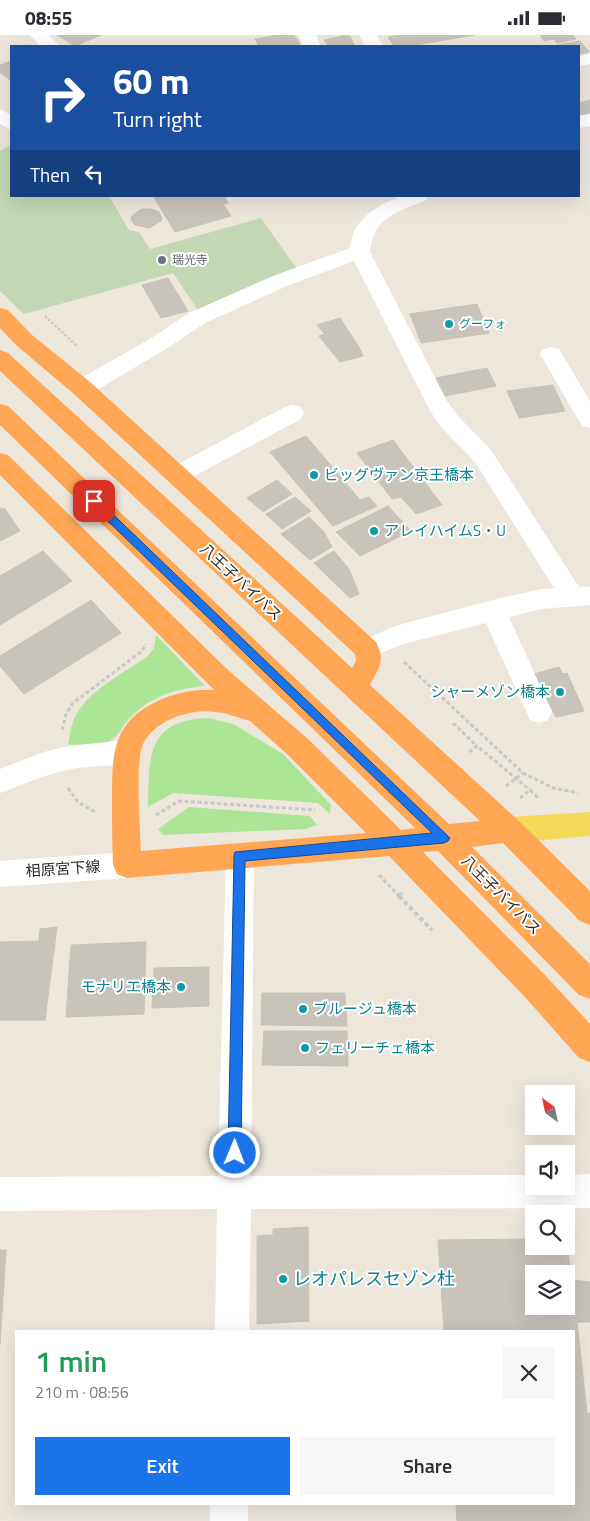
<!DOCTYPE html>
<html lang="en">
<head>
<meta charset="utf-8">
<style>
	body { margin:0; font-family:"Titillium Web","Noto Sans JP",sans-serif; background:#f7f7f7; color:#2b2b33; height:100vh; display:flex; flex-direction:column; font-size:19px; white-space:nowrap }
	* { box-sizing:border-box; margin:0 }
	p { font-size:16px; color:#7c7c81 }
	.icon { flex:none; width:28px; height:28px; fill:none; stroke:currentColor; stroke-width:2; stroke-linecap:round; stroke-linejoin:round }
	.map { position:relative; flex:1; overflow:hidden }
	.side { position:absolute; left:15px; top:1295px; width:560px; height:175px; display:flex; flex-direction:column; background:#fff; border-radius:0px; box-shadow:0 5px 20px #0002 }
	.side>* { flex:none }
	.banner { position:absolute; left:10px; top:10px; width:570px; height:152px; border-radius:0px; box-shadow:0 5px 20px #0002; background:#1a4fa0; color:#fff; overflow:hidden }
	.needle { width:32px; rotate:327deg }
	.fabs { position:absolute; left:525px; top:1050px; display:grid; gap:10px }
	.fabs a { display:grid; place-items:center; width:50px; height:50px; border-radius:0px; background:#fff; box-shadow:0 5px 20px #0002; font-size:25px }
	.pin { position:absolute; display:grid; place-items:center; width:42px; height:42px; color:#fff; margin:-21px; border-radius:10px; box-shadow:0 2px 8px #0006 }
	.me { position:absolute; width:55px; margin:-28px; rotate:1deg; stroke-linejoin:round; filter:drop-shadow(0 0 4px #0008) }
	.turn { display:flex; align-items:center; gap:18px; height:105px; padding:0 20px; font-size:22px }
	.turn .icon { width:65px; height:65px; stroke-width:2.5 }
	.turn b { display:block; font-size:35px; line-height:42px }
	.then { display:flex; align-items:center; height:48px; padding:0 20px; background:#0003; gap:10px; font-size:19px }
	.round { display:grid; place-items:center; flex:none; width:52px; height:52px; border-radius:0px; background:#f7f7f7 }
	.head { display:flex; align-items:center; justify-content:space-between; height:85px; padding:0 20px }
	h1 { font-size:30px; font-weight:600; line-height:38px; color:#1e9e55 }
	.button { display:flex; gap:10px; margin-top:auto; padding:10px 20px }
	.button a { flex:1; height:58px; border-radius:0px; background:#1a73e8; color:#fff; font-size:20px; font-weight:600; line-height:58px; text-align:center }
	.button a+a { background:#f7f7f7; color:#2b2b33 }
	.status { display:flex; justify-content:space-between; align-items:center; height:35px; padding:0 25px; background:#fff; direction:ltr }
	.status svg { height:14px; fill:currentColor }
	.map>svg:first-child { display:block }
</style>
</head>
<body>
<div class="status"><b>08:55</b><svg viewBox="0 0 49 12"><path d="M0 12V9h3v3zM5 12V6h3v6zM10 12V3h3v9zM15 12V0h3v12zM26 1h20v11H26zM47 4h2v5h-2z"/></svg></div>
<div class="map">
<svg width="590" height="1486" viewBox="0 0 590 1486">
	<rect width="100%" height="100%" fill="#ede6db"/>
	<g fill="#ade596">
		<path d="M156 600 205 651C174 654 148 662 127 686 121 693 119 701 110 706 99 711 80 709 68 710 70 699 71 689 76 680 89 655 126 637 148 621L154 613Z"/>
		<path d="M208 683 233 689 283 719 331 770 330 779 318 768 173 758 148 772C149 723 146 685 208 683Z"/>
		<path d="M189 772 310 781 317 790 306 794 163 800 158 794Z"/>
	</g>
	<path fill="#c2d7b2" d="M11 110V161H109L129 195 139 197 150 214 261 183 297 234 198 275 173 238 24 279 0 256V116Z"/>
	<g fill="#c8c3bb" stroke="#c8c2b5" fill-rule="evenodd">
		<path d="M57 0H101L75 11Z"/>
		<path d="M278 0H294L300 9 259 11 255 4Z"/>
		<path d="M346 0H349L355 11H328L324 5Z"/>
		<path d="M400 0H475L409 11H394L388 2Z"/>
		<path d="M540 0H573L576 4 557 8 554 4 544 6Z"/>
		<path d="M580 6 589 17 579 19V11H552Z"/>
		<path d="M11 26V45H10L0 37V30Z"/>
		<path d="M590 65V78L579 80V68Z"/>
		<path d="M153 161H224L228 168 223 169 231 181 175 197Z"/>
		<path d="M141 174H151L159 177 162 183 161 186 149 193 135 190 131 185V182Z"/>
		<path d="M168 243 188 276 161 283 142 250Z"/>
		<path d="M477 269 489 298 421 308 410 279Z"/>
		<path d="M340 283 359 312 363 321 340 327 319 301 325 299 317 290Z"/>
		<path d="M487 333 496 351 445 361 436 343Z"/>
		<path d="M553 350 565 376 519 383 507 356Z"/>
		<path d="M306 401 360 465 369 462 377 471 333 491 270 417Z"/>
		<path d="M393 405 442 470 416 479 401 462 392 464 357 418Z"/>
		<path d="M277 445 292 459 263 477 247 463Z"/>
		<path d="M295 462 311 476 282 494 266 479Z"/>
		<path d="M388 471 411 496 360 521 336 497Z"/>
		<path d="M0 473 5 474 20 496 0 506Z"/>
		<path d="M309 482 324 497 332 512 310 525 281 499Z"/>
		<path d="M43 516 72 546 0 590V541Z"/>
		<path d="M334 516 349 534 359 559 350 563 314 528Z"/>
		<path d="M91 565 121 598 24 659 0 631V621Z"/>
		<path d="M559 632 563 639 567 638 584 676 556 682 534 639Z"/>
		<path d="M57 892 45 985H0V907L39 906 40 894Z"/>
		<path d="M146 907 144 979 66 982 71 910Z"/>
		<path d="M209 932V971L152 973 154 933Z"/>
		<path d="M262 958H345L347 991 261 990Z"/>
		<path d="M264 996H347L348 1031 262 1030Z"/>
		<path d="M308 1192 309 1286 257 1289V1201L273 1200V1194Z"/>
		<path d="M534 1204V1211H566V1204L572 1245 590 1247V1287H577L587 1378H590V1486H457L456 1469H574V1296H444L438 1205ZM534 1239H566V1271H534Z"/>
		<path d="M0 1215H6L0 1310Z"/>
	</g>
	<g fill="none" stroke-linecap="round" stroke-linejoin="round">
		<path stroke="#c8c8c8" stroke-width="2.5" stroke-dasharray="2.5 2" stroke-linecap="butt" d="M45 281 78 312"/>
		<g stroke="#c8c8c8" stroke-width="3" stroke-dasharray="4 2.5" stroke-linecap="butt">
			<path d="M404 627 523 738 553 753 578 758"/>
			<path d="M453 688 477 711"/>
			<path d="M62 695 66 679 73 668 142 616 146 609"/>
			<path d="M469 717 477 711 530 755"/>
			<path d="M506 751 523 738"/>
			<path d="M68 753 78 767 95 777"/>
			<path d="M520 763 530 755 538 763"/>
			<path d="M156 780 179 766 315 775"/>
			<path d="M379 840 399 861 403 858"/>
		</g>
		<g stroke="#c8c8c8" stroke-width="4" stroke-dasharray="4.5 3" stroke-linecap="butt">
			<path d="M398 860H401"/>
			<path d="M399 861 432 895"/>
		</g>
		<g fill="#fff" fill-rule="evenodd">
			<path d="M30 0H49L59 11H40Z"/>
			<path d="M298 0H316L321 11H303Z"/>
			<path d="M359 0H377L383 11H365Z"/>
			<path d="M590 19V29L579 31V21Z"/>
			<path d="M0 74 11 80V95L0 89Z"/>
			<path d="M590 79V91L579 93V81Z"/>
			<path d="M401 161H429L426 165C398 177 373 182 370 217L447 366 458 381 491 415 579 552H590V570L541 574 509 582 552 677 548 685 539 688 530 685 486 588 403 609 367 624 358 621 354 614 358 607 398 590 493 565 541 554 554 553 475 427 442 393 430 376 354 226 287 251 205 288 166 314 90 359 82 361 74 359 71 353 74 347 150 304 189 278 273 241 350 213C353 184 376 171 401 161Z"/>
			<path d="M551 312 559 314 590 366V393L582 391 540 319 543 314Z"/>
			<path d="M293 370 301 372 304 378 301 384 185 446 177 449 169 446 165 440 169 434 285 372Z"/>
			<path d="M127 705 137 709 141 717 137 725C114 733 90 730 67 735 44 740 22 750 0 758V734L44 717 69 711Z"/>
			<path d="M240 808 250 812 254 821 251 1141 534 1140V1151H566V1140L590 1139V1173L251 1174 249 1296H215L217 1174 0 1176V1142L218 1141 226 821 230 812Z"/>
			<path d="M127 817 137 821 141 830 137 839 127 843 0 852V826Z"/>
			<rect x="210" y="1469" width="38" height="17"/>
		</g>
		<path fill="#f5d958" fill-rule="evenodd" d="M590 777V801L509 808 499 804 495 795 499 786 509 782Z"/>
		<path fill="#ffa754" fill-rule="evenodd" d="M0 273 8 275 32 300 90 347 376 607C386 626 379 632 370 650L519 786 590 856V890L580 886 503 808 472 812 590 929V964L579 960 438 816 423 817 546 941 590 989V1027L579 1023 524 961 389 821 127 843 117 839 113 830C112 808 112 787 112 765 112 720 112 687 158 666 176 658 194 654 214 655L0 440V418L8 420 229 636 308 704 401 795 415 793 0 390V369L8 371 449 789 480 786 0 336V315L8 318 352 633 356 626 355 619 74 359 16 310 0 293ZM206 676 224 678 250 686 288 720 366 798 141 816C140 795 135 725 143 709 155 686 183 677 206 676Z"/>
	</g>
	<path fill="#1a73e8" stroke="#114b97" d="M94 463 97 464 450 803 448 806 444 808 245 826 241 1118 239 1123 235 1125 230 1123 228 1118 234 821 235 817 432 798 90 469 89 466Z"/>
	<circle fill="#6b7280" stroke="#fff" stroke-width="2" cx="162" cy="225" r="5"/>
	<g fill="#0f9aa8" stroke="#fff" stroke-width="2">
		<circle cx="449" cy="289" r="5"/>
		<circle cx="314" cy="440" r="5"/>
		<circle cx="374" cy="496" r="5"/>
		<circle cx="560" cy="657" r="5"/>
		<circle cx="181" cy="952" r="5"/>
		<circle cx="303" cy="974" r="5"/>
		<circle cx="305" cy="1013" r="5"/>
		<circle cx="283" cy="1244" r="5"/>
	</g>
	<g text-anchor="middle" stroke-width="4" stroke-linejoin="round" paint-order="stroke">
		<g font-size="12" fill="#5b616d" stroke="#fff" text-anchor="start">
			<text x="172" y="229">瑞光寺</text>
		</g>
		<g font-size="12" fill="#0d838f" stroke="#fff" text-anchor="start">
			<text x="459" y="293">グーフォ</text>
		</g>
		<g font-size="15" fill="#0d838f" stroke="#fff" text-anchor="start">
			<text x="324" y="445">ビッグヴァン京王橋本</text>
			<text x="384" y="501">アレイハイムS・U</text>
			<text x="550" y="662" text-anchor="end">シャーメゾン橋本</text>
			<text x="171" y="957" text-anchor="end">モナリエ橋本</text>
			<text x="313" y="979">ブルージュ橋本</text>
			<text x="315" y="1018">フェリーチェ橋本</text>
		</g>
		<g font-size="15" fill="#2a2a2a" stroke="#fff">
			<text transform="translate(241 547) rotate(43)" y="5">八王子バイパス</text>
			<text transform="translate(63 834) rotate(-4)" y="5">相原宮下線</text>
			<text transform="translate(501 860) rotate(45)" y="5">八王子バイパス</text>
		</g>
		<g font-size="18" fill="#0d838f" stroke="#fff" text-anchor="start">
			<text x="293" y="1250">レオパレスセゾン杜</text>
		</g>
	</g>
</svg>
<div class="fabs">
<a><svg class="needle" viewBox="-14 -14 28 28"><path d="M0-13l5 13h-10z" fill="#e53935"/><path d="M0 13l5-13h-10z" fill="#7c7c81"/></svg></a>
<a><svg class="icon" aria-label="sound" viewBox="0 0 24 24"><path d="M4 9h4l5-4v14l-5-4H4zM17 9q2 3 0 6"/></svg></a>
<a><svg class="icon" aria-label="search" viewBox="0 0 24 24"><circle cx="10" cy="10" r="6"/><path d="M15 15l6 6"/></svg></a>
<a><svg class="icon" aria-label="layers" viewBox="0 0 24 24"><path d="M12 4l9 5-9 5-9-5zM3 14l9 5 9-5"/></svg></a>
</div>
<div class="pin" style="left:94px;top:466px;background:#d93025"><svg class="icon" aria-label="arrive" viewBox="0 0 24 24"><path d="M6 21V4h12l-3 4 3 4H6"/></svg></div>
<svg class="me" style="left:235px;top:1118px" viewBox="-20 -20 40 40"><circle r="17" fill="#1a73e8" stroke="#fff" stroke-width="3"/><path d="M0-11L8 9 0 5-8 9z" fill="#fff"/></svg>
<div class="banner">
<div class="turn"><svg class="icon" aria-label="right" viewBox="0 0 24 24"><path d="M7 20v-9h11M14 6l5 5-5 5"/></svg><div><b>60 m</b>Turn right</div></div>
<div class="then">Then<svg class="icon" aria-label="left" viewBox="0 0 24 24"><path d="M17 20v-9H6M10 6l-5 5 5 5"/></svg></div>
</div>
<section class="side">
<div class="head"><div><h1>1 min</h1><p>210 m · 08:56</p></div><a class="round"><svg class="icon" aria-label="close" viewBox="0 0 24 24"><path d="M6 6l12 12M18 6L6 18"/></svg></a></div>
<div class="button"><a>Exit</a><a>Share</a></div>
</section>
</div>
</body>
</html>
